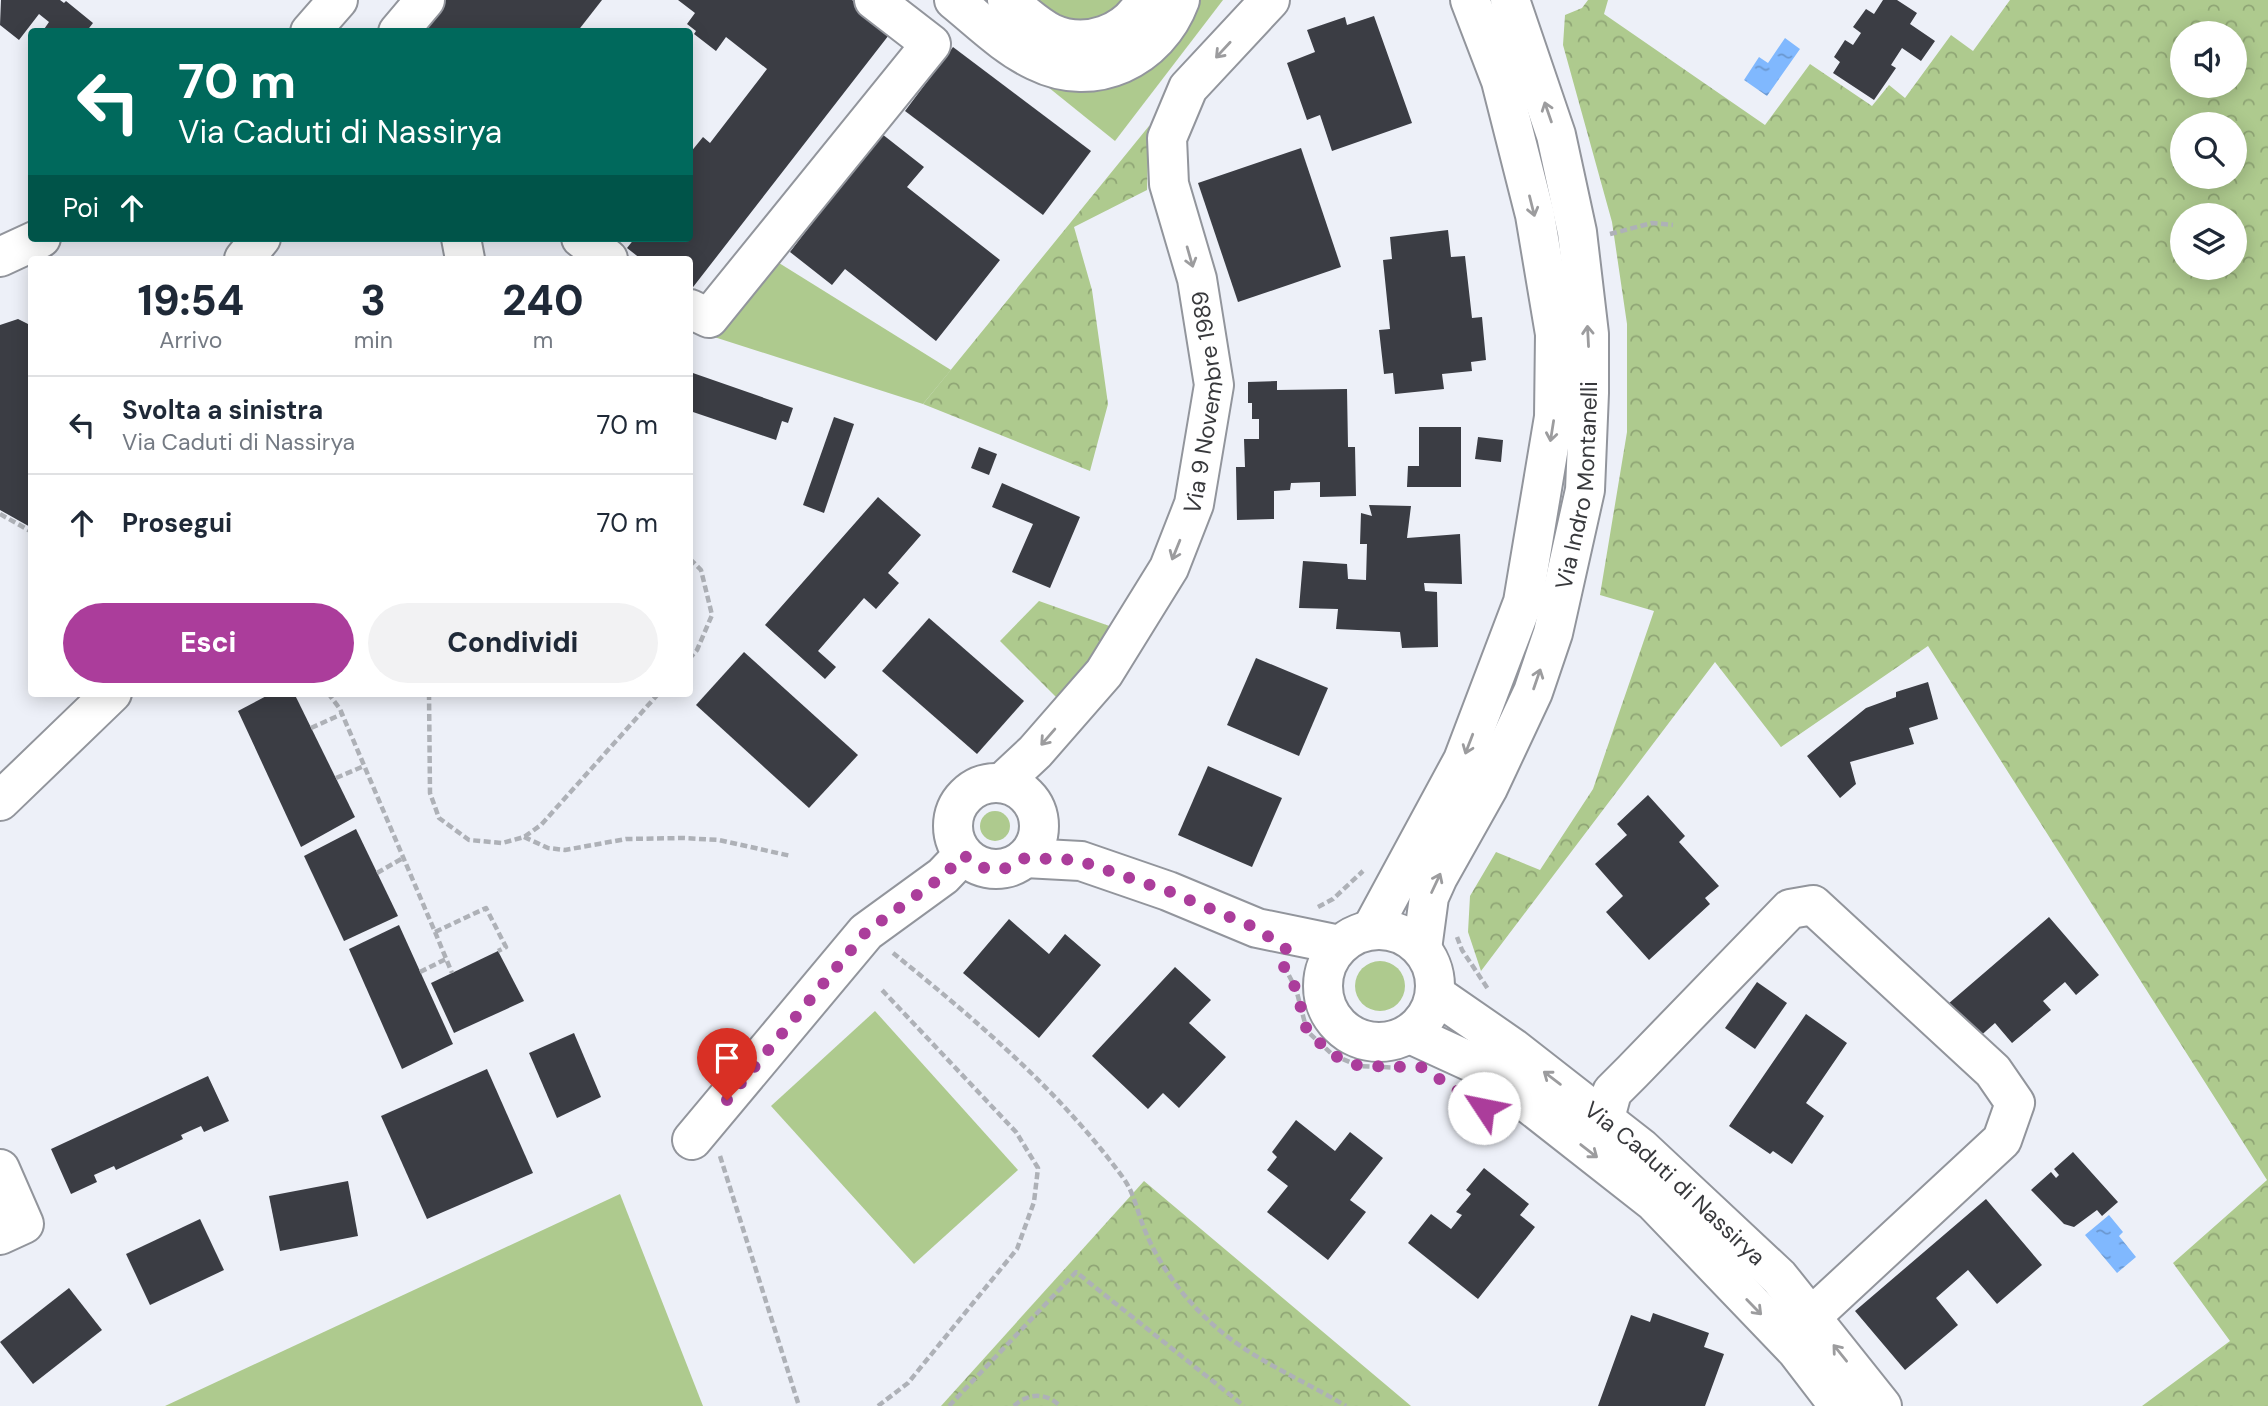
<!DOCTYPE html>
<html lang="it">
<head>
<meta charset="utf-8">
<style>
	body { margin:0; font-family:"DM Sans",sans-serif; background:#f2f2f3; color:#1f2937; height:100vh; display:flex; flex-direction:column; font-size:26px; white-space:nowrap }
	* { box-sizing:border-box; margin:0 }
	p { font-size:23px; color:#747a83 }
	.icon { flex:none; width:38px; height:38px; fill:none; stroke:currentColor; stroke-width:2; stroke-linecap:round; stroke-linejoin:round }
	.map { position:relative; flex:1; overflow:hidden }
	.side { position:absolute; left:28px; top:256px; width:665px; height:441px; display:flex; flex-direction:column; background:#fff; border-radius:7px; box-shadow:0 4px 18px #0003 }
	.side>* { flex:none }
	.guide { position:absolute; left:28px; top:28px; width:665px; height:214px; border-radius:7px; box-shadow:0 4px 18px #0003; background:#00695c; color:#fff; overflow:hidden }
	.buttons { position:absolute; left:2170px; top:21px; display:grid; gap:14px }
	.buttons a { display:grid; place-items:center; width:77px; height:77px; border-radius:50%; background:#fff; box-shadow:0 4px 18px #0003; font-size:35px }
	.pin { position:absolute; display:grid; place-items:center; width:60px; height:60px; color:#fff; margin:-72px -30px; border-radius:50% 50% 50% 0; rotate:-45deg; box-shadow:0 0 7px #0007 }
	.pin .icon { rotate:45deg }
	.me { position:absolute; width:77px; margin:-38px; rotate:304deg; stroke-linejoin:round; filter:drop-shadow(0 0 5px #0008) }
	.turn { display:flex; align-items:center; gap:24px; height:147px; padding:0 35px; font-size:32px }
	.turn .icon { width:91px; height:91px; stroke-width:2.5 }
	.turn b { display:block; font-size:49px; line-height:60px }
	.then { display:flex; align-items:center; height:66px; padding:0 35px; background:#0003; gap:14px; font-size:26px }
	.eta { display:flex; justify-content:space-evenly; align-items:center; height:119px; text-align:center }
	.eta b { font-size:42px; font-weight:800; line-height:49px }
	.action { display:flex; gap:14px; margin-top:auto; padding:14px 35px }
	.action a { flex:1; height:80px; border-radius:42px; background:#ab3d9b; color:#fff; font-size:28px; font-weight:800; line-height:80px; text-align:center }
	.action a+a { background:#f2f2f3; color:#1f2937 }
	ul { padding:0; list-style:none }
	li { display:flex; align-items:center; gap:21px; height:98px; padding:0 35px; border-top:2px solid #e0e1e3 }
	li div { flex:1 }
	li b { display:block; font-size:26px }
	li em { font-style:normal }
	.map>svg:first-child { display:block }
</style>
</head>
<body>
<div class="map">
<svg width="2268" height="1406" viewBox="0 0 2268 1406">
	<defs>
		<pattern id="forest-crowns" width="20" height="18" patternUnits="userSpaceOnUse" patternTransform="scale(1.75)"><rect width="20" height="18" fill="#aeca8e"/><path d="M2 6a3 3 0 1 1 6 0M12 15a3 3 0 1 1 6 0" fill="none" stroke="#8fa575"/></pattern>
		<pattern id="water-ripples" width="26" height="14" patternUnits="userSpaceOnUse" patternTransform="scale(1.75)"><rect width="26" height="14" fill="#80b8fe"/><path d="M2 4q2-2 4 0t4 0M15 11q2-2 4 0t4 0" fill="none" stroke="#6a97cf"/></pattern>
	</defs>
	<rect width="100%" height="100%" fill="#edf0f8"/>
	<g fill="#aeca8e">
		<path d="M1022 0H1136L1088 31Z"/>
		<path d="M1189 0H1223L1115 141 1007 54Z"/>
		<path d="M771 258 951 370 923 404 711 336Z"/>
		<circle cx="995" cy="826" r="15"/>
		<circle cx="1380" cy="986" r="25"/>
		<path d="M875 1011 1018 1170 914 1264 771 1106Z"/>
		<path d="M620 1194 703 1406H165Z"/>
	</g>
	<g fill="url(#forest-crowns)" fill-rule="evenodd">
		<path d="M1588 0H1608L1604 14 1765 125 1810 64 1872 106 1889 85 1905 98 1951 35 1973 51 2010 0H2268V1406H2142L2230 1341 2173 1263 2267 1180 1928 646 1781 747 1715 662 1481 971 1468 932 1470 896 1496 852 1540 870 1593 789 1654 611 1600 595 1627 432V324L1612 222 1563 45 1565 15 1582 8ZM2182 33H2235V86H2182ZM2182 124H2235V177H2182ZM2182 215H2235V268H2182Z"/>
		<path d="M1149 126 1147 190 1074 227 1092 290 1108 404 1090 471 923 404Z"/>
		<path d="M1039 601 1115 628 1060 701 1000 641Z"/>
		<path d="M1144 1181 1411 1406H941Z"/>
	</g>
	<g fill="url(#water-ripples)">
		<path d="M1785 38 1800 49 1767 96 1744 80 1759 57 1768 63Z"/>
		<path d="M2109 1215 2123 1232 2119 1236 2136 1257 2117 1273 2085 1235Z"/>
	</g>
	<g fill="#3b3d44">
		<path d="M60 0 64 3 66 1 93 23 86 32H42L49 22 39 14 19 40 0 25 1 0Z"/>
		<path d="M446 0H602L577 32H422Z"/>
		<path d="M678 0H852L892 31 690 291V259H641L627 248 635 238H690V153L703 137 710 143 767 69 726 37 716 51 694 34 696 31 687 24 695 13Z"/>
		<path d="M1883 0H1897L1917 13 1910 24 1935 41 1921 61 1902 48 1891 65 1896 68 1874 100 1833 73 1840 62 1834 57 1845 40 1853 45 1861 33 1853 27 1866 9 1874 14Z"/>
		<path d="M1374 16 1412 123 1332 151 1320 115 1307 120 1287 63 1315 52 1307 30 1345 17 1347 25Z"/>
		<path d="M953 47 1091 151 1043 215 905 111Z"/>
		<path d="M882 134 924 167 907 187 1000 260 936 341 845 269 832 285 790 252 822 210 813 202Z"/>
		<path d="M1301 148 1341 267 1238 302 1198 183Z"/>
		<path d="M1448 230 1451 257 1465 256 1472 318 1482 317 1486 360 1471 362 1472 371 1442 374 1444 389 1395 394 1393 373 1384 374 1379 330 1390 329 1383 260 1392 259 1390 237Z"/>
		<path d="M18 319 32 326V528L0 510V325Z"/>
		<path d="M690 372 793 408 788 423 782 421 776 440 690 411Z"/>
		<path d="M1277 381V390L1347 389 1348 447H1355L1356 496 1320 497V482L1291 483 1290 490 1274 491V519L1237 520 1236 467H1245L1244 439H1259V419H1252V403H1248V382Z"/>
		<path d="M834 417 854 424 824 513 803 505Z"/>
		<path d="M1419 427H1461V487H1407L1408 466H1419Z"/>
		<path d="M1478 437 1503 440 1501 462 1475 459Z"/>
		<path d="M979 447 997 454 989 475 971 468Z"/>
		<path d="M1002 483 1080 517 1050 588 1012 572 1033 524 992 507Z"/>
		<path d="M878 497 921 535 888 573 899 583 876 609 864 598 818 651 836 667 825 679 765 625Z"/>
		<path d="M1369 505 1411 506 1407 538 1460 534 1462 584 1424 583 1425 591 1437 592 1438 647 1402 648 1400 632 1336 629 1338 609 1299 608 1303 561 1347 564 1348 579 1366 580 1367 544H1360L1361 513 1372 516Z"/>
		<path d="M929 618 1024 701 977 754 882 671Z"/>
		<path d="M744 652 858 755 809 808 696 705Z"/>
		<path d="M1256 658 1328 688 1299 756 1227 725Z"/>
		<path d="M1928 682 1938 719 1909 728 1914 744 1850 762 1856 784 1840 798 1807 756 1866 708 1896 697V692Z"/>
		<path d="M272 693H294L355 817 301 847 238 711Z"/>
		<path d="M1208 766 1282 798 1252 867 1178 835Z"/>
		<path d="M1648 795 1685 836 1679 842 1719 886 1705 898 1710 904 1649 960 1606 912 1623 896 1595 864 1627 835 1617 824Z"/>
		<path d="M356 829 398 916 344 941 304 856Z"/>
		<path d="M2049 917 2099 975 2076 995 2065 982 2043 1001 2051 1010 2012 1043 1995 1023 1977 1039 1948 1004Z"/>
		<path d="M1009 919 1049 954 1065 934 1101 965 1039 1038 963 973Z"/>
		<path d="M399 925 453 1044 402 1069 349 949Z"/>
		<path d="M498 951 524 1001 454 1033 431 983Z"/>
		<path d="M1175 967 1211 1000 1189 1023 1226 1057 1179 1108 1163 1093 1148 1109 1092 1056Z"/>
		<path d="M1757 982 1787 1003 1755 1049 1725 1028Z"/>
		<path d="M1806 1014 1847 1043 1806 1103 1824 1116 1792 1164 1773 1151 1770 1154 1729 1126Z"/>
		<path d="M574 1033 601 1097 557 1118 529 1053Z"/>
		<path d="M487 1069 533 1173 427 1219 381 1116Z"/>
		<path d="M208 1076 229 1121 204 1132 201 1126 181 1135 183 1139 116 1170 114 1166 94 1175 97 1182 71 1194 51 1149Z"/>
		<path d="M1296 1120 1335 1151 1350 1132 1383 1158 1350 1200 1366 1212 1328 1260 1267 1212 1288 1186 1267 1170 1277 1157 1272 1152Z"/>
		<path d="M2073 1152 2118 1202 2102 1216 2097 1210 2074 1227 2064 1224 2031 1190 2051 1172 2056 1178 2059 1175 2054 1169Z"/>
		<path d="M1484 1168 1529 1204 1520 1215 1535 1227 1478 1299 1408 1243 1431 1214 1451 1229 1462 1215 1456 1212 1471 1194 1466 1190Z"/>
		<path d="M348 1181 358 1236 280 1251 269 1196Z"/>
		<path d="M1986 1199 2042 1265 1997 1304 1968 1270 1936 1298 1958 1325 1905 1370 1855 1311Z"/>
		<path d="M200 1219 224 1270 150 1305 126 1254Z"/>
		<path d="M69 1288 102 1330 33 1384 0 1342Z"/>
		<path d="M1653 1313 1709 1333 1704 1347 1724 1354 1705 1406H1598L1631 1315 1650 1322Z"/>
	</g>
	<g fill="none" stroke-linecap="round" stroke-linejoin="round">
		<defs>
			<g id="minor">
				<path d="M954 0C980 21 1006 47 1036 61 1094 90 1158 59 1180 0"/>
				<path d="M1007 0C1021 11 1035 25 1051 33 1086 49 1128 34 1145 0"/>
				<path d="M310 32 338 0"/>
				<path d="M398 32 425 0"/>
				<path d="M461 238 465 259"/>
				<path d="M581 238 608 259"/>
				<path d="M0 257 41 238"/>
				<path d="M244 259 261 238"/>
				<path d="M690 309 709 318 931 44 874 0"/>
				<path id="s1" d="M1003 782 1035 752 1104 673 1169 568 1194 504 1214 385 1197 279 1169 184 1167 138 1188 88 1270 0"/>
				<circle cx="996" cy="826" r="43"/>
				<path d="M0 801 112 693"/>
				<path d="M1025 858 1081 861 1168 891 1257 928 1340 945"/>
				<circle cx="1379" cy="986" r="56"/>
				<path d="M1371 930 1463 760 1523 602 1554 417 1555 334 1535 215 1501 81 1470 0"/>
				<path id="s2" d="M1422 949 1429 897 1438 877 1488 788 1533 692 1553 633 1585 490 1589 393V334L1577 232 1556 135 1510 0"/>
				<path id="s3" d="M1435 994 1513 1048 1641 1148 1779 1277 1882 1406"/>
				<path d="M1410 1034 1482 1067 1654 1202 1796 1350 1839 1406"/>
				<path d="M1605 1118 1612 1092 1632 1072 1790 909 1813 905 1993 1071 2015 1103 2002 1140 1811 1317"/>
				<path d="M692 1140 866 932 943 876 963 855"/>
				<path d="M0 1169 24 1224 0 1235"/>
			</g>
		</defs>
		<use href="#minor" stroke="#92959c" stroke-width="42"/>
		<g stroke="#aeb1b7" stroke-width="4.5" stroke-dasharray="7 3.5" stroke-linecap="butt">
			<path d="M1610 234 1652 223 1673 225"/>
			<path d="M0 514 32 532"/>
			<path d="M690 559 701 570 712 615 697 650 690 658"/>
			<path d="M328 693 340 709 435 932 486 908 506 947 498 951"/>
			<path d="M429 693 430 793 439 818 469 840 502 843 524 837 541 825 659 693"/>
			<path d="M311 728 342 714"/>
			<path d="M336 778 364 766"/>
			<path d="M524 837 548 848 565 850 626 839 683 838 719 840 791 856"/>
			<path d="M377 873 403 858"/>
			<path d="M1318 907 1333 899 1363 871"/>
			<path d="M435 932 452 973"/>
			<path d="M1457 937 1462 950 1488 989"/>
			<path d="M893 953C976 1020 1061 1092 1124 1179 1135 1195 1138 1215 1146 1233 1159 1264 1182 1296 1207 1319 1247 1358 1300 1378 1346 1406"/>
			<path d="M1284 966 1296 989 1307 1031 1333 1055 1359 1066 1403 1068"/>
			<path d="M420 972 446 959"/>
			<path d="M720 1156 799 1406"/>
			<path d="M878 1406 908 1383 1017 1249 1034 1202 1038 1168 1016 1132 882 990"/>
			<path d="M949 1406 1076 1272 1244 1406"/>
			<path d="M1014 1406C1028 1393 1046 1392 1060 1406"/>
		</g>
		<use href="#minor" stroke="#fff" stroke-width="38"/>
	</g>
	<defs><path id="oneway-shaft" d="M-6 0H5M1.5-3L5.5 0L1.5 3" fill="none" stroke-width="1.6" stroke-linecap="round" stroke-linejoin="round" transform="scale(1.75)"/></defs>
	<g stroke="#9c9c9e">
		<use href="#oneway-shaft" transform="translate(1223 50) rotate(133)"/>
		<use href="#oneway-shaft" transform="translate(1548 112) rotate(-109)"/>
		<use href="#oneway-shaft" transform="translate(1532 206) rotate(76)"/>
		<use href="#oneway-shaft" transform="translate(1190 257) rotate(74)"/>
		<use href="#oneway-shaft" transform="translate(1588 336) rotate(-93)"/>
		<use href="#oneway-shaft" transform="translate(1552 431) rotate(99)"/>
		<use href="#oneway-shaft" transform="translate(1176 550) rotate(112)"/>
		<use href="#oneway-shaft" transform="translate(1537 679) rotate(-71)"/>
		<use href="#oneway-shaft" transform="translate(1048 737) rotate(131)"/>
		<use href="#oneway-shaft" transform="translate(1469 744) rotate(111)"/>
		<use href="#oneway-shaft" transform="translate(1436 883) rotate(-65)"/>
		<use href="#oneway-shaft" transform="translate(1552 1078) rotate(-143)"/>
		<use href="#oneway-shaft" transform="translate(1589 1151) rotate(38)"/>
		<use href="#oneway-shaft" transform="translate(1754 1307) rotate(46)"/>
		<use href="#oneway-shaft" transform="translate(1840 1353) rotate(-129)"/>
	</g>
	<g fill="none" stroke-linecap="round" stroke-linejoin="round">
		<path stroke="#ab3d9b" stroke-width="12" stroke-dasharray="0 21.6" d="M727 1100 866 932 943 876 964 855 972 863 985 868 999 870 1013 866 1025 858 1077 860 1168 891 1256 928 1289 951 1283 965 1296 989 1307 1031 1333 1055 1359 1066 1421 1067 1484 1108"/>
	</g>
	<g text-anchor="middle" stroke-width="7" stroke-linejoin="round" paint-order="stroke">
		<g font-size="23" fill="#38393c" stroke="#fcfdff">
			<text dy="8" stroke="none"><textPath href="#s1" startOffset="444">Via 9 Novembre 1989</textPath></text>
			<text dy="8" stroke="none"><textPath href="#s2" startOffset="495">Via Indro Montanelli</textPath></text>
			<text dy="8" stroke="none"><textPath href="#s3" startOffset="306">Via Caduti di Nassirya</textPath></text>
		</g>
	</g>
</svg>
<div class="buttons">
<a><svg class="icon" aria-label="sound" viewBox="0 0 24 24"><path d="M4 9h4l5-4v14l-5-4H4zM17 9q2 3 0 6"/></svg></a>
<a><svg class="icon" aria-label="search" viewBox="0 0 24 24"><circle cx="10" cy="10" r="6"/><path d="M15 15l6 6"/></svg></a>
<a><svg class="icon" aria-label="layers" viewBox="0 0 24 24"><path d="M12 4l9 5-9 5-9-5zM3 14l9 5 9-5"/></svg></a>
</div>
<div class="pin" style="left:727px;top:1100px;background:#d93025"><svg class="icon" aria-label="arrive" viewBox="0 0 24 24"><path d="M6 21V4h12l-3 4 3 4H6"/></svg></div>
<svg class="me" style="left:1484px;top:1108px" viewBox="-20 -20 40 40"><circle r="19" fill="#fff"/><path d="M0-13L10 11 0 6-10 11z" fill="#ab3d9b"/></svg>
<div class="guide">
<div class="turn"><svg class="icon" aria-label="left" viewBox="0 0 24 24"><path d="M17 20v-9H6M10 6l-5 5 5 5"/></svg><div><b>70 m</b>Via Caduti di Nassirya</div></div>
<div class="then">Poi<svg class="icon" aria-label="ahead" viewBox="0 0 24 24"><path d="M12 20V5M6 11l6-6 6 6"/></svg></div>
</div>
<section class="side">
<div class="eta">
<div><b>19:54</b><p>Arrivo</p></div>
<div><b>3</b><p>min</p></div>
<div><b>240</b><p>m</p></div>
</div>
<ul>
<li><svg class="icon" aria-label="left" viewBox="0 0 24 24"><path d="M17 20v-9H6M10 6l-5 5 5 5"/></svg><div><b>Svolta a sinistra</b><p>Via Caduti di Nassirya</p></div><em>70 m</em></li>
<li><svg class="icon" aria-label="ahead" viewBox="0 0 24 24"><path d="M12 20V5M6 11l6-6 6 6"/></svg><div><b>Prosegui</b></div><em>70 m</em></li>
</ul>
<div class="action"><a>Esci</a><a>Condividi</a></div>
</section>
</div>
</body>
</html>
